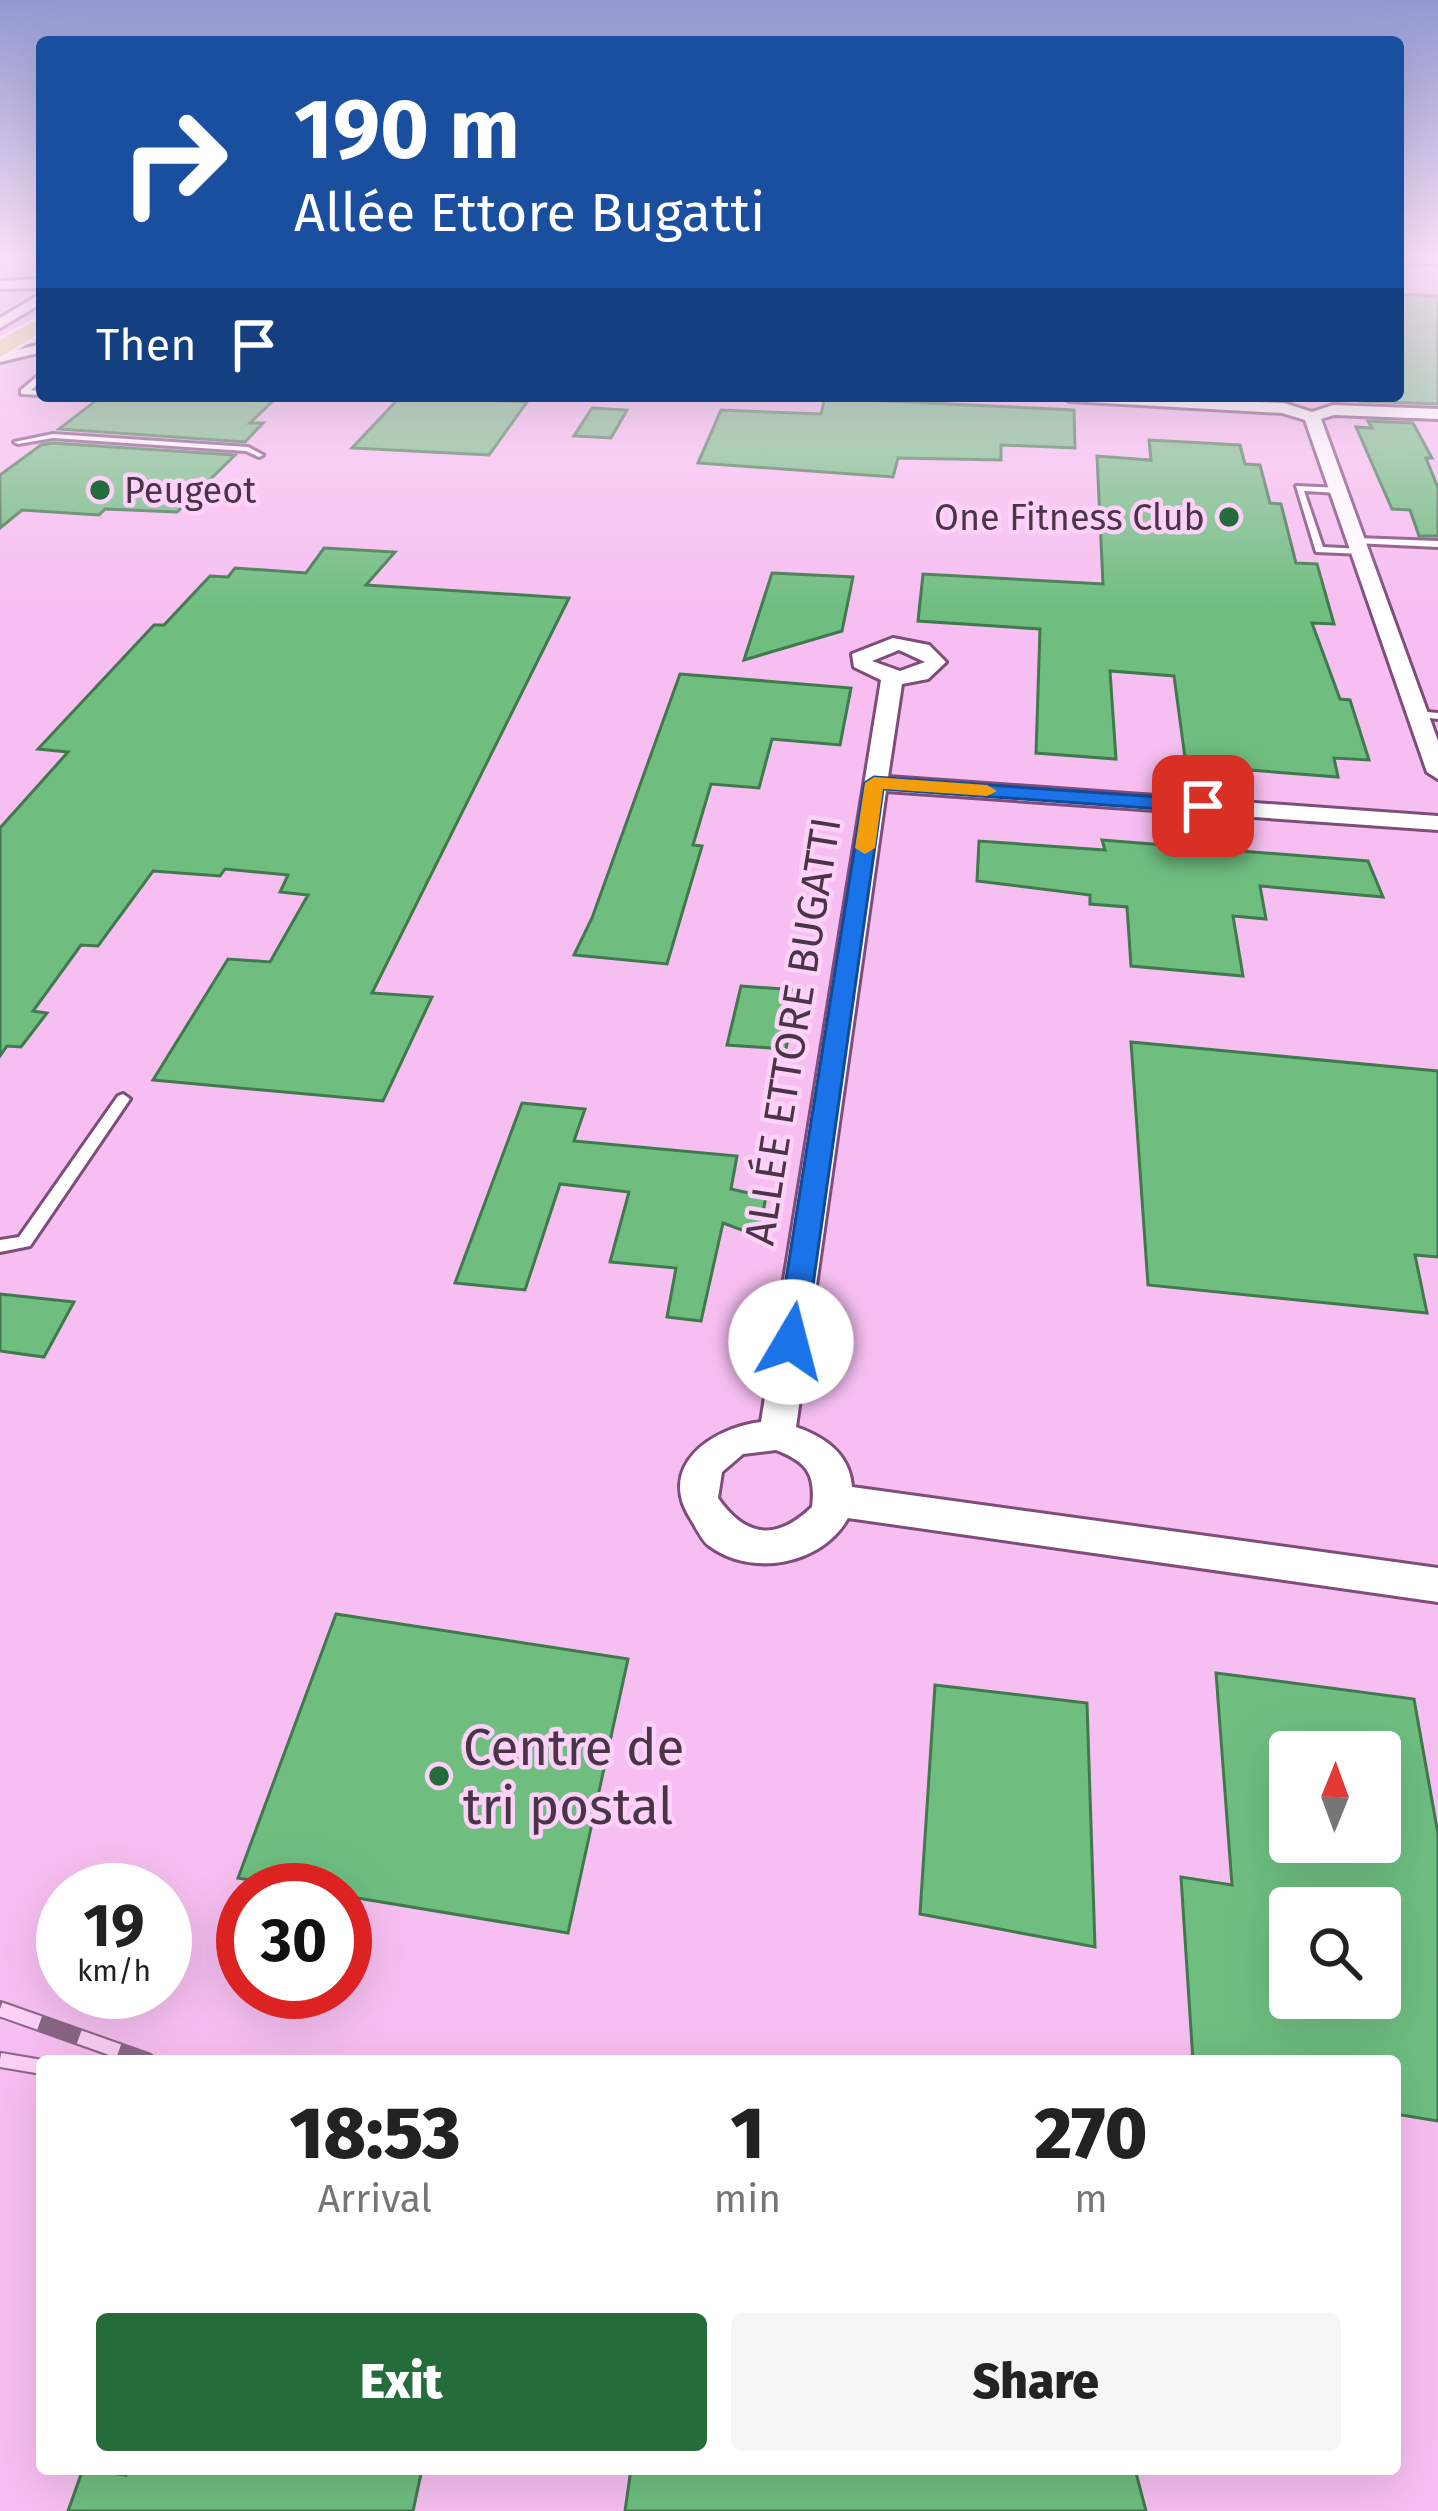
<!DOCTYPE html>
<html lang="en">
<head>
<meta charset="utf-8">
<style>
	body { margin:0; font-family:"Fira Sans",sans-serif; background:#f6f6f6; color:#222; height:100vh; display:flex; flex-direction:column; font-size:45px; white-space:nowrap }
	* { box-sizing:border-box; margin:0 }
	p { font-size:39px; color:#767676 }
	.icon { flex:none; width:66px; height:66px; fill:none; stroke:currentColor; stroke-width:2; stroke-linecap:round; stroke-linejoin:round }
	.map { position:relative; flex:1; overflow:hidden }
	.side { position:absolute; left:36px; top:2055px; width:1365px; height:420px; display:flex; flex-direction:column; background:#fff; border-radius:12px; box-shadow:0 12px 48px #0002 }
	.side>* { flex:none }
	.hud { position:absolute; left:36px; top:36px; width:1368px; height:366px; border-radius:12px; box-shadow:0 12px 48px #0002; background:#1a4fa0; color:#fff; overflow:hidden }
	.needle { width:78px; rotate:1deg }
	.tools { position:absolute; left:1269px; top:1731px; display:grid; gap:24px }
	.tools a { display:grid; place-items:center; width:132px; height:132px; border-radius:12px; background:#fff; box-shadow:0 12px 48px #0002; font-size:60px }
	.speed { position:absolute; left:36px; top:1863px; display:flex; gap:24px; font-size:60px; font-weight:700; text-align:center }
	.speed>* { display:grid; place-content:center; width:156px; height:156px; border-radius:50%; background:#fff; box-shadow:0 12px 48px #0002; line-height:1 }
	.speed small { font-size:30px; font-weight:400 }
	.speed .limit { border:18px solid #d22; background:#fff; color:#111 }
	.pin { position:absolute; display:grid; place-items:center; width:102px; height:102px; color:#fff; margin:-51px; border-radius:24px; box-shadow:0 6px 18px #0006 }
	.me { position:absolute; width:132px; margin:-66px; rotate:8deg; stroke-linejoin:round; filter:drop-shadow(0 0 9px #0008) }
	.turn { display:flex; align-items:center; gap:42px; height:252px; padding:0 60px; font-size:54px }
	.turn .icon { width:156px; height:156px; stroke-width:2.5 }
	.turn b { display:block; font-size:84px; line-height:102px }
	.then { display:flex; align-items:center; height:114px; padding:0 60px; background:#0003; gap:24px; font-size:45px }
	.eta { display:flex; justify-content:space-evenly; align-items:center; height:204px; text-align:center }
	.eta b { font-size:72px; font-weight:800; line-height:84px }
	.button { display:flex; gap:24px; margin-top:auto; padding:24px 60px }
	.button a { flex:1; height:138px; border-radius:12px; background:#246c39; color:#fff; font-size:48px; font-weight:800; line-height:138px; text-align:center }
	.button a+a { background:#f6f6f6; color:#222 }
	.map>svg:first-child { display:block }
</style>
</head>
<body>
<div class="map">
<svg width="1438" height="2511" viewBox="0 0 1438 2511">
	<rect width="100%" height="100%" fill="#f7bff1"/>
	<g fill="#6fbe80" stroke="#40794d" stroke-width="3" fill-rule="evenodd">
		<path d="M1398 294 1438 296V404L1359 401 1356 396H1398Z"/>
		<path d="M102 396H278L250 423H263L245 442 59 429Z"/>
		<path d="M401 396 527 402 489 455 352 448Z"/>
		<path d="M825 398 1074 410 1075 448 1001 445V460L898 458 893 477 698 463 721 410 821 414Z"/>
		<path d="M592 408 627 410 611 438 574 436Z"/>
		<path d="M1368 421 1413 423 1432 458H1426L1438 488V536H1419L1410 510 1392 509 1356 427 1372 428Z"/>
		<path d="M1149 440 1240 445 1245 464 1260 465 1270 503 1281 504 1296 563 1317 564 1334 624 1312 623 1340 699 1350 700 1369 760 1334 758 1338 777 1186 765 1174 676 1110 671 1116 759 1036 753 1040 629 918 621 923 574 1103 584 1097 456 1151 460Z"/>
		<path d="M53 443 235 455 177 512 105 509 99 515 22 510 0 528V475L41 445Z"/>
		<path d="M324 548 395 552 366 585 569 598 372 993 432 997 383 1101 153 1080 228 959 270 962 308 895 280 892 288 875 225 869 220 876 153 871 98 946 81 945 33 1011 47 1013 21 1047 7 1046 0 1056V828L68 752 38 749 154 625H164L210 576 228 577 235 568 306 573Z"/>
		<path d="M772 573 853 577 842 631 744 660Z"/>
		<path d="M680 674 851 688 840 745 772 739 759 788 711 784 693 845 702 846 667 964 574 955 592 918Z"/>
		<path d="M1102 840 1368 861 1383 897 1260 886 1266 919 1233 916 1243 976 1131 966 1127 907 1090 904V895L977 881 979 841 1105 850Z"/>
		<path d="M741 986 797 990 786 1049 727 1045Z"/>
		<path d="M1131 1042 1438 1071V1257L1415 1255 1427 1313 1148 1285Z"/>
		<path d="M522 1103 585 1109 574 1141 737 1156 731 1189 766 1197 758 1236 723 1223 701 1321 667 1317 676 1268 610 1262 629 1192 560 1184 525 1290 455 1283Z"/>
		<path d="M0 1294 74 1302 44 1357 0 1351Z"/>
		<path d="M336 1614 628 1659 568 1933 345 1896V1890H311L238 1878Z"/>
		<path d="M1216 1673 1414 1699 1438 1834V2121L1395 2114V2061H1193L1181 1877 1232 1885ZM1290 1752H1380V1842H1290ZM1290 1908H1380V1998H1290Z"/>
		<path d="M935 1685 1087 1703 1095 1947 920 1914Z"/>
		<path d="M83 2469 126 2475 128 2469H422L413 2511H68Z"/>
		<path d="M631 2469H1135L1146 2511H625Z"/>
	</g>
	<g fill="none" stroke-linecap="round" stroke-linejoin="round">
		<defs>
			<g id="service">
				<path d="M39 375H42V381L31 390 42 391V395L21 394V390Z"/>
				<path d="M53 434 248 447 263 455 259 457 246 451 53 438 18 444 14 442Z"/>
				<path d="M1296 486 1342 488 1339 493 1304 491 1323 547 1361 549 1364 550V554L1316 552Z"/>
				<path d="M1357 538 1438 541V547L1354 543 1352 541Z"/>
				<path d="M1418 711 1438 713V719L1414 716V712Z"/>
				<path d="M123 1094 130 1099 30 1246 0 1252V1240L19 1237 118 1096Z"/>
			</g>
			<g id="minor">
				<path d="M1398 256H1438V264L1398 263Z"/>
				<path d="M42 279V288L0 289V281Z"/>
				<path d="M42 293V303L0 328V318Z"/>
				<path d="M42 344V352L0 362V354Z"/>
				<path d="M1061 396 1284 403 1312 412 1333 405 1438 409V419L1334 415 1321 419 1438 741V779L1427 772 1305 420 1282 413 1069 401Z"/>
				<path d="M893 638 929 645 946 662 928 679 902 684 888 777 1438 816V830L886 791 796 1427C825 1437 850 1454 852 1487L1438 1568V1602L848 1518C822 1565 751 1578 708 1545 702 1540 696 1528 692 1521 655 1467 711 1428 761 1422L881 680 854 667 852 654ZM899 650 925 662 900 671 872 661ZM776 1450C807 1462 816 1474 812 1507 777 1541 746 1538 718 1498L722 1472 743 1454Z"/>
			</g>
			<path id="primary" d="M42 317V332L0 357V340Z"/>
		</defs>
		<use href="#service" stroke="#7e4d7a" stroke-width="6"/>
		<use href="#minor" stroke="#7e4d7a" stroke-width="6"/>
		<use href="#primary" stroke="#fff" stroke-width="6"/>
		<use href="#service" fill="#fff" fill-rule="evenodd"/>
		<use href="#minor" fill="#fff" fill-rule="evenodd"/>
		<use href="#primary" fill="#efd78c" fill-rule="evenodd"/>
		<defs>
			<path id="rail-far1" d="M1411 256 1438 257"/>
			<g id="rail">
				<path d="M0 2009 147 2061"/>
				<path d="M0 2060 42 2067"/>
			</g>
		</defs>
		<use href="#rail-far1" stroke="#8a6786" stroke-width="6"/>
		<use href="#rail" stroke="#8a6786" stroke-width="18"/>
		<use href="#rail-far1" stroke="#fed1f9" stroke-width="4.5" stroke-dasharray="12" stroke-linecap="butt"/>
		<use href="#rail" stroke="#fed1f9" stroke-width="14" stroke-dasharray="42" stroke-linecap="butt"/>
	</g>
	<linearGradient id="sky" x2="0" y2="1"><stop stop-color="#9298d0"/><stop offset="0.42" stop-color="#fbe2f9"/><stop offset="1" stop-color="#fbe2f9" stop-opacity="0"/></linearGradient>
	<rect width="1438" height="608" fill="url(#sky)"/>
	<path fill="#1a73e8" stroke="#114b97" stroke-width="3" d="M874 777 1203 800 1213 806 1203 812 883 789 805 1342 801 1349H781L776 1342 865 783Z"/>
	<path fill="#f59e0b" d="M874 777 987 785 997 791 987 796 883 789 875 848 865 854 855 848 865 783Z"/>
	<g fill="#246c39" stroke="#fed1f9" stroke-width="4.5">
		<circle cx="100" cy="490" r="12"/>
		<circle cx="1229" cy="517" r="12"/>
		<circle cx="439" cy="1776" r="12"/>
	</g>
	<g text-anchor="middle" stroke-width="9" stroke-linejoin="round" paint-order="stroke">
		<g font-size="36" fill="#4a3448" stroke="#fed1f9" text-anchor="start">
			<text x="124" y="503">Peugeot</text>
			<text x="1205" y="530" text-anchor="end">One Fitness Club</text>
		</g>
		<g font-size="42" fill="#4a3448" stroke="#fed1f9">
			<text transform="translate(792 1031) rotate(-81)" y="15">ALLÉE ETTORE BUGATTI</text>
		</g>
		<g font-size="51" fill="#4a3448" stroke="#fed1f9" text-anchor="start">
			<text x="463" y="1765">Centre de<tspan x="463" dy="59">tri postal</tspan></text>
		</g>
	</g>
</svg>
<div class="tools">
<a><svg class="needle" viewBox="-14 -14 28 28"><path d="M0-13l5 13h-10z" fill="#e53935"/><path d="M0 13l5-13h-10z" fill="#767676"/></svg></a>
<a><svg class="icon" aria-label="search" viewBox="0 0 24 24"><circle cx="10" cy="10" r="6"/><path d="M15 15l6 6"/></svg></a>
</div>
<div class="speed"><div>19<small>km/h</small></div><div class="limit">30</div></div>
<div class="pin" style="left:1203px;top:806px;background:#d93025"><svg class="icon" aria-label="arrive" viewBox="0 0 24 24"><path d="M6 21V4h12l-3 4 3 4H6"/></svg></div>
<svg class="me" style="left:791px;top:1342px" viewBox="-20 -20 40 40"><circle r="19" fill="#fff"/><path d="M0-13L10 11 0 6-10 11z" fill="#1a73e8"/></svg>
<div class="hud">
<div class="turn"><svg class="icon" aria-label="right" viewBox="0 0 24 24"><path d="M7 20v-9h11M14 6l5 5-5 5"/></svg><div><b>190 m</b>Allée Ettore Bugatti</div></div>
<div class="then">Then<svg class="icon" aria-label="arrive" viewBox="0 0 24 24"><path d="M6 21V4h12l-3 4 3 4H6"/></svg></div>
</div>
<section class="side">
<div class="eta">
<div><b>18:53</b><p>Arrival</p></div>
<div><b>1</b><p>min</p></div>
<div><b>270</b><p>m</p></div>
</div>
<div class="button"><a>Exit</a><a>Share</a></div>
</section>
</div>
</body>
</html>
